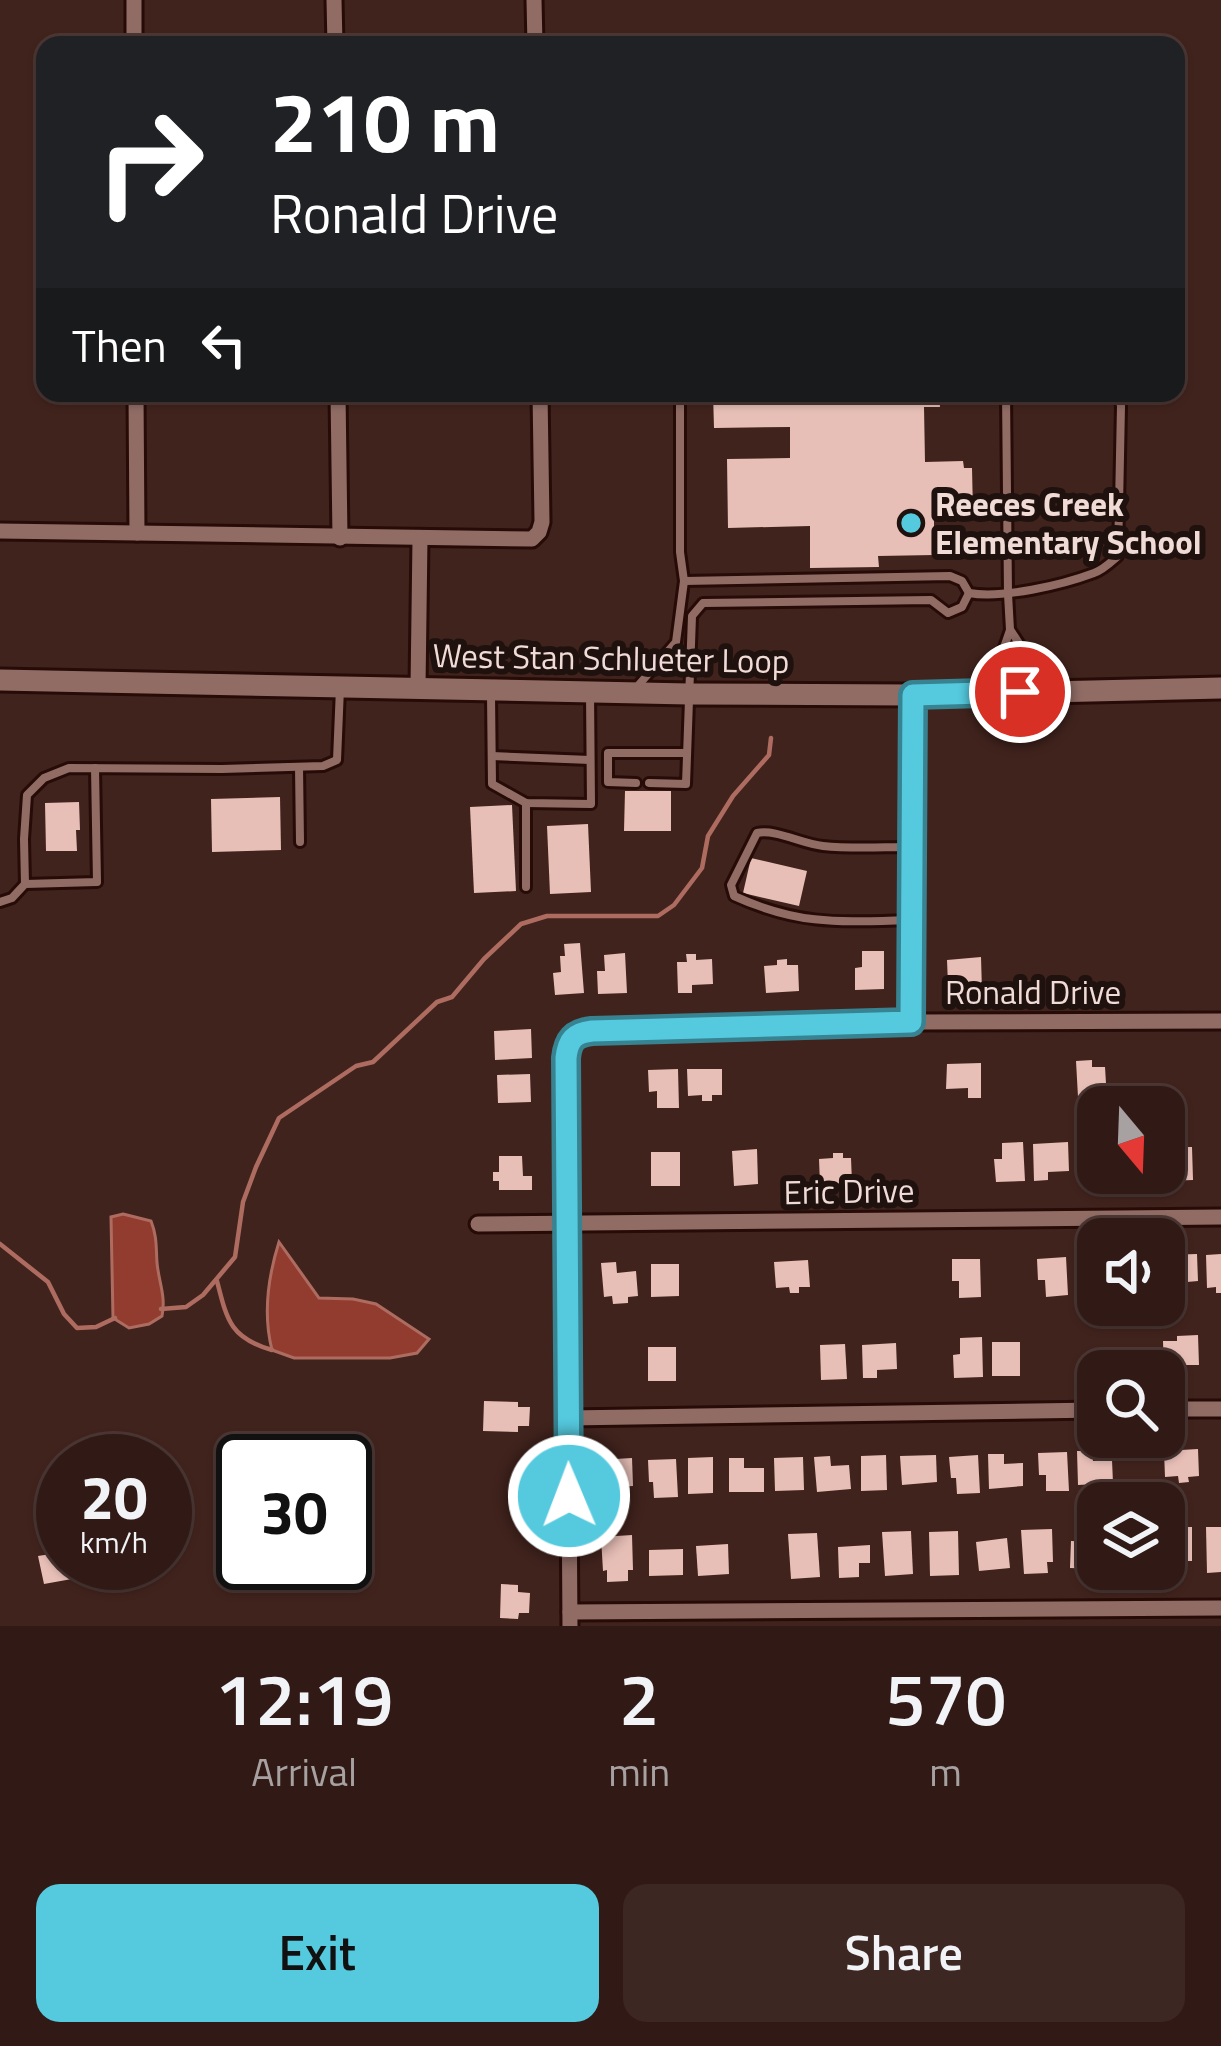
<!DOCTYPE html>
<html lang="en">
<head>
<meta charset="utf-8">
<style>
	body { margin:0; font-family:"Titillium Web",sans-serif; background:#3d2723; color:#f1f3f6; height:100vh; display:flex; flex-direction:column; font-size:45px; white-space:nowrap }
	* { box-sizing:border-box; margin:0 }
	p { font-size:39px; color:#a8a1a1 }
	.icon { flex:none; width:66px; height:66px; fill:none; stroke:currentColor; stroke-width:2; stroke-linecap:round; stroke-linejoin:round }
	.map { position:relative; height:1626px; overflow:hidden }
	.side { display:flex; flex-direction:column; background:#311a16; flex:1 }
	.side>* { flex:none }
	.top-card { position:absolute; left:36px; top:36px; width:1149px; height:366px; border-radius:24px; box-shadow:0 3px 9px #0004,0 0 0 3px #4c3835; background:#202124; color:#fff; overflow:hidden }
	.needle { width:78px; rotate:161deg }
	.controls { position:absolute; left:1077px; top:1086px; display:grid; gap:24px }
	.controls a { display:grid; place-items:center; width:108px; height:108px; border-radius:24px; background:#311a16; box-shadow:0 3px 9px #0004,0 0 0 3px #4c3835; font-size:60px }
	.speed { position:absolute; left:36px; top:1434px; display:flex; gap:24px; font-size:60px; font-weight:700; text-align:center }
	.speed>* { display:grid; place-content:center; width:156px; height:156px; border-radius:50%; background:#311a16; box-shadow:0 3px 9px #0004,0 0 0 3px #4c3835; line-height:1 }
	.speed small { font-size:30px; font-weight:400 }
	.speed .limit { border:6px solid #111; border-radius:18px; background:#fff; color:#111 }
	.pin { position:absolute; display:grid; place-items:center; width:102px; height:102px; color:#fff; margin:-51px; border:6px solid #fff; border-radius:50%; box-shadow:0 3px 12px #0007 }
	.me { position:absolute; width:132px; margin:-66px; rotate:359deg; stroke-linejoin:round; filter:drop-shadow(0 0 9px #0008) }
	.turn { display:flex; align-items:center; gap:42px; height:252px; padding:0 36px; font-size:54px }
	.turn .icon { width:156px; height:156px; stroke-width:2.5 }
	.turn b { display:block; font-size:84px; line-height:102px }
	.then { display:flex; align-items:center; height:114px; padding:0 36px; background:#0003; gap:24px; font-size:45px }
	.eta { display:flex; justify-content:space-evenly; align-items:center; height:204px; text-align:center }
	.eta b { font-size:72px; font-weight:600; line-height:84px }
	.primary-button { display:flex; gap:24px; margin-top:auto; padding:24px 36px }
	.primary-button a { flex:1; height:138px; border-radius:24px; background:#55cadf; color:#111; font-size:48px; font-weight:600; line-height:138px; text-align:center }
	.primary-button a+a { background:#3d2723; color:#f1f3f6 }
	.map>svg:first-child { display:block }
</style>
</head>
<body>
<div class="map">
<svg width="1221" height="1626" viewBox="0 0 1221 1626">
	<rect width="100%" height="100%" fill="#41231d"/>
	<g fill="#913c2e" stroke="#ae6c61" stroke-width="3">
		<path d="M123 1214 151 1221C157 1236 156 1247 157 1263 159 1283 166 1296 162 1316L149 1324 129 1328 113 1318 111 1217Z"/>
		<path d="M279 1242 319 1298 353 1299 376 1304 429 1339 417 1353 390 1358H294L272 1350C263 1315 268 1277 279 1242Z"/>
	</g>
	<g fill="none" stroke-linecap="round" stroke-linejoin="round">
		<g stroke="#ae6c61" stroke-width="4.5">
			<path d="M0 1244 48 1282 64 1314 77 1328 96 1327 115 1318"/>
			<path d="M217 1281C227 1320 230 1338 272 1350"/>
			<path d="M161 1309 186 1307 203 1295 235 1257 243 1202 256 1167 279 1118 356 1066 373 1062 437 1002 452 997 484 959 521 924 547 916H658L674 905 702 868 708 836 733 796 769 755 771 738"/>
		</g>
	</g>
	<g fill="#e7bfb7">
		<path d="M713 393H939L940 407H924L925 462 963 461 964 468H972L973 512 934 513V555L878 556 879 567 810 568V526L728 528 727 459 790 458V427L714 428Z"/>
		<path d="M625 791H671V831H624Z"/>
		<path d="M280 797 281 850 212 852 211 799Z"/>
		<path d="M79 802 80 830H76L77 851H46L45 803Z"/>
		<path d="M512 805 516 891 474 893 470 807Z"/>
		<path d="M588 824 591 892 550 894 547 826Z"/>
		<path d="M751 858 807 871 799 906 743 893Z"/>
		<path d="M580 943 584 993 555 995 553 973 561 972 560 956H565L564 944Z"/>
		<path d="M862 951H884V989L855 990V968L862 967Z"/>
		<path d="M625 953 627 993 598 994 597 971H605L604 955Z"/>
		<path d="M686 954H696V960L712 959 713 984 692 985V993H678L677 962H687Z"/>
		<path d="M981 957 982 991 968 992 967 984 948 985 947 960Z"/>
		<path d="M787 959V965H798L799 991 766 993 764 966 777 965V960Z"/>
		<path d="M531 1029 532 1058 495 1060 494 1031Z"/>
		<path d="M1092 1060V1067H1105L1107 1100 1088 1101V1096L1078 1097 1076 1061Z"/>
		<path d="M981 1063V1098H968V1088L946 1089 947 1064Z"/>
		<path d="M678 1069 679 1108H657V1091L649 1092 648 1070Z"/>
		<path d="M687 1069H722V1095H712V1101H702V1095L688 1096Z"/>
		<path d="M530 1074 531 1102 498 1103 497 1075Z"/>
		<path d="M1023 1142 1025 1181 996 1182 994 1159H1002V1143Z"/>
		<path d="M1068 1142 1069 1171 1048 1172V1180L1034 1181 1033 1144Z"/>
		<path d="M1078 1145H1098V1173H1104V1181H1078Z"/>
		<path d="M1164 1147H1192L1193 1180 1165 1181Z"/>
		<path d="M757 1149 758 1184 734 1186 732 1151Z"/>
		<rect x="651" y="1152" width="29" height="34"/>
		<path d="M833 1153H843V1158H851L852 1183 820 1184 819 1159 833 1158Z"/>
		<path d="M499 1156H522L523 1176H532V1190H499V1181H493V1172H499Z"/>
		<path d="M1197 1254 1198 1281 1187 1282V1287L1177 1288V1281L1164 1282V1255Z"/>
		<path d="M1221 1254V1293H1216V1287L1207 1288 1206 1255Z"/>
		<path d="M1066 1257 1068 1295 1046 1297 1045 1280H1038L1037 1259Z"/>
		<path d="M952 1259H980L981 1297 959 1298V1281H952Z"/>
		<path d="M808 1260 810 1287H799V1293H790L789 1287 776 1288 774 1262Z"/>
		<path d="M616 1262 617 1273 636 1271 638 1296 628 1297V1303L613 1304 612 1296 604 1297 601 1263Z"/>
		<path d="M651 1264H679V1296L651 1297Z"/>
		<path d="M1198 1335 1199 1365H1178L1179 1374 1164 1375 1163 1341H1177V1336Z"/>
		<path d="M982 1337 983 1377 954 1378 953 1355 960 1354V1338Z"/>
		<rect x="992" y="1342" width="28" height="34"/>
		<path d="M896 1343 897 1369 877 1370V1378H863L862 1345Z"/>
		<path d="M845 1344 847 1379 821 1380 820 1345Z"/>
		<rect x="648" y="1347" width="28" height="34"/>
		<path d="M484 1401 518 1402V1407H530L529 1426H518V1432L483 1431Z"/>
		<path d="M1198 1449 1199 1476 1188 1477 1189 1482 1179 1483 1178 1476 1165 1477 1164 1451Z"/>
		<path d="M1077 1451H1092L1093 1461 1112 1460 1113 1483 1078 1485Z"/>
		<path d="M1067 1452 1069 1491H1046V1475H1039L1038 1453Z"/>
		<path d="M988 1454H1004V1464L1023 1463V1486L989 1489Z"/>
		<path d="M886 1455 887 1490 861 1491V1456Z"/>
		<path d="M936 1455 937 1482 902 1485 900 1456Z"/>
		<path d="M978 1455 980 1493 957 1494 956 1478H951L949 1457Z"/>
		<path d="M830 1456 831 1466 849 1465 851 1489 817 1492 814 1457Z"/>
		<path d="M713 1457V1493L688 1494V1458Z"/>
		<path d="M803 1457 804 1490 775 1491 774 1458Z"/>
		<path d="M632 1458 633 1486 600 1488 598 1460Z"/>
		<path d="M729 1458H744V1468H764V1492H729Z"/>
		<path d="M676 1459 678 1497 654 1498 653 1482H649L648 1460Z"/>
		<path d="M1164 1527H1192V1561H1187V1572H1164Z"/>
		<path d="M1206 1527H1221V1572L1207 1573Z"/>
		<path d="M1052 1529 1053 1562H1047L1048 1573 1024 1574 1021 1530Z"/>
		<path d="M911 1531 913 1574 885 1576 882 1532Z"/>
		<path d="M958 1531 959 1575 930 1576 929 1532Z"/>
		<path d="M817 1533 820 1577 791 1579 788 1534Z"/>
		<path d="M632 1535 633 1570H628V1581L607 1582V1570L603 1571 601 1537Z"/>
		<path d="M1007 1538 1010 1568 979 1571 976 1542Z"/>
		<path d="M1071 1541 1098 1542V1569L1070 1568Z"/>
		<path d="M728 1544 729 1574 698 1576 696 1546Z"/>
		<path d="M870 1545V1563H859V1577L839 1578 838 1547Z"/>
		<path d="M683 1549V1575L649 1576V1550Z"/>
		<path d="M63 1552V1563H81L83 1577 44 1584 38 1556Z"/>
		<path d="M501 1584 518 1585V1592L530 1593 529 1613H519L518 1619 500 1618Z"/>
	</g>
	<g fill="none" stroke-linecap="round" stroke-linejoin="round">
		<defs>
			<g id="service">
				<path d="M684 581 950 576 962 581 969 593C1002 599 1062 585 1094 573 1103 570 1110 563 1118 556L1121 406 1118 393"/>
				<path d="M1011 631 1039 674 1051 687"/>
				<path d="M636 688 676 642 684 581 680 552V393"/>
				<path d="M990 688 1010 630 1008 594 1006 393"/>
				<path d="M491 695 492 784 526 803 591 804 590 693"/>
				<path d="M492 756 590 760"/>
				<path d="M299 767 300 842"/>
				<path d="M636 783 608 782V753H687"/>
				<path d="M649 783 686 784 692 616 703 603 931 600 948 613 962 607 969 593"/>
				<path d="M526 803V887"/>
				<path d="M910 847C882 847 851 849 823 846 802 844 776 829 757 833L731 885 734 896C800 926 841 922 911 920"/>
				<path d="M25 884 97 882 95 768"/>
				<path d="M0 902 12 898 25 884 24 839 27 795 44 778 69 768 222 769 323 766 337 760 340 688"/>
			</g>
			<g id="minor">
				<path d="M134 0V45"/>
				<path d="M334 0 335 45"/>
				<path d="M534 0 535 45"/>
				<path d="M136 393 137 533"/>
				<path d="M338 393 340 538"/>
				<path d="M0 531 532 539 539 532 542 522 540 393"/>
				<path d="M418 687 420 538"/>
				<path d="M911 1022 913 695"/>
				<path d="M478 1224 1221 1217"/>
				<path d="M1164 1409H1221"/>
				<path d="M568 1418 1098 1410"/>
				<path d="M570 1612 1221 1608"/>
				<path d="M570 1626 566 1058C568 1040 574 1033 592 1031L911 1022 1221 1021"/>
			</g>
			<path id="secondary" d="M0 680 689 694 913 695 1221 688"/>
		</defs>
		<use href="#service" stroke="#260b07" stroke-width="14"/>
		<use href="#minor" stroke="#260b07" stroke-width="21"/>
		<use href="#secondary" stroke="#260b07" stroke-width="27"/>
		<use href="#service" stroke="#906c65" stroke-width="8"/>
		<use href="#minor" stroke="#906c65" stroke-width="15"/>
		<use href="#secondary" stroke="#906c65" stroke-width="21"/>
	</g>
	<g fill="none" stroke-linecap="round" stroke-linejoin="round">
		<defs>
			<path id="route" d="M569 1496 566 1058C568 1040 574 1033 592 1031L911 1022 913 695 1020 692"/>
		</defs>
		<use href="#route" stroke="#378391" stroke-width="30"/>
		<use href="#route" stroke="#55cadf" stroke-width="21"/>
	</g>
	<circle fill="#55cadf" stroke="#1e110e" stroke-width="4.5" cx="911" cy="523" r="12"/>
	<g text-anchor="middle" stroke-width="12" stroke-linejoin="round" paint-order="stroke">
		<g font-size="33" font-weight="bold" fill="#f0dbd7" stroke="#1e110e" text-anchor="start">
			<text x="935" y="516">Reeces Creek<tspan x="935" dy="38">Elementary School</tspan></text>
		</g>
		<g font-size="33" fill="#f0dbd7" stroke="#1e110e">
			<text transform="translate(611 658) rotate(1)" y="12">West Stan Schlueter Loop</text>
			<text x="1033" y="1004">Ronald Drive</text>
			<text transform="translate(849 1191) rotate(-1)" y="12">Eric Drive</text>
		</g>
	</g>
</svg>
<div class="controls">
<a><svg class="needle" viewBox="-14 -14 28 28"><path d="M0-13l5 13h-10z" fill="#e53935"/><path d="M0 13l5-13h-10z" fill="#a8a1a1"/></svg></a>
<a><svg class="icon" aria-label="sound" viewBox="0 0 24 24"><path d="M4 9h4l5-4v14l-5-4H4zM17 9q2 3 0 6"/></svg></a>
<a><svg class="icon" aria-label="search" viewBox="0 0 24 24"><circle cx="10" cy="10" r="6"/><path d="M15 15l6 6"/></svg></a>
<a><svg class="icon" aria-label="layers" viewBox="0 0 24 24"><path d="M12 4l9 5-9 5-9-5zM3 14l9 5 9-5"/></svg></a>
</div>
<div class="speed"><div>20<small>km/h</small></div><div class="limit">30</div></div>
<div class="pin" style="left:1020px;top:692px;background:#d93025"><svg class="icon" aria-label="arrive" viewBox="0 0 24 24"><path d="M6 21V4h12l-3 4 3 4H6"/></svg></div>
<svg class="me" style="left:569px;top:1496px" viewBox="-20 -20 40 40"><circle r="17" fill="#55cadf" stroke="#fff" stroke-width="3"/><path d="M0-11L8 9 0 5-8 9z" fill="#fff"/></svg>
<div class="top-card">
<div class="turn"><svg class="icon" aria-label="right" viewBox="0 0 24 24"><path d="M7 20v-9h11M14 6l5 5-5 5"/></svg><div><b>210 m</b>Ronald Drive</div></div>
<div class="then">Then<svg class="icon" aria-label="left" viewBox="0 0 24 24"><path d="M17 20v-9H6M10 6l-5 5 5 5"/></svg></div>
</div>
</div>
<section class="side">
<div class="eta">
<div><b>12:19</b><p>Arrival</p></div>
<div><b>2</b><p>min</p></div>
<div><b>570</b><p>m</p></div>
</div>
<div class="primary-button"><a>Exit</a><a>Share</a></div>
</section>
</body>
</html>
